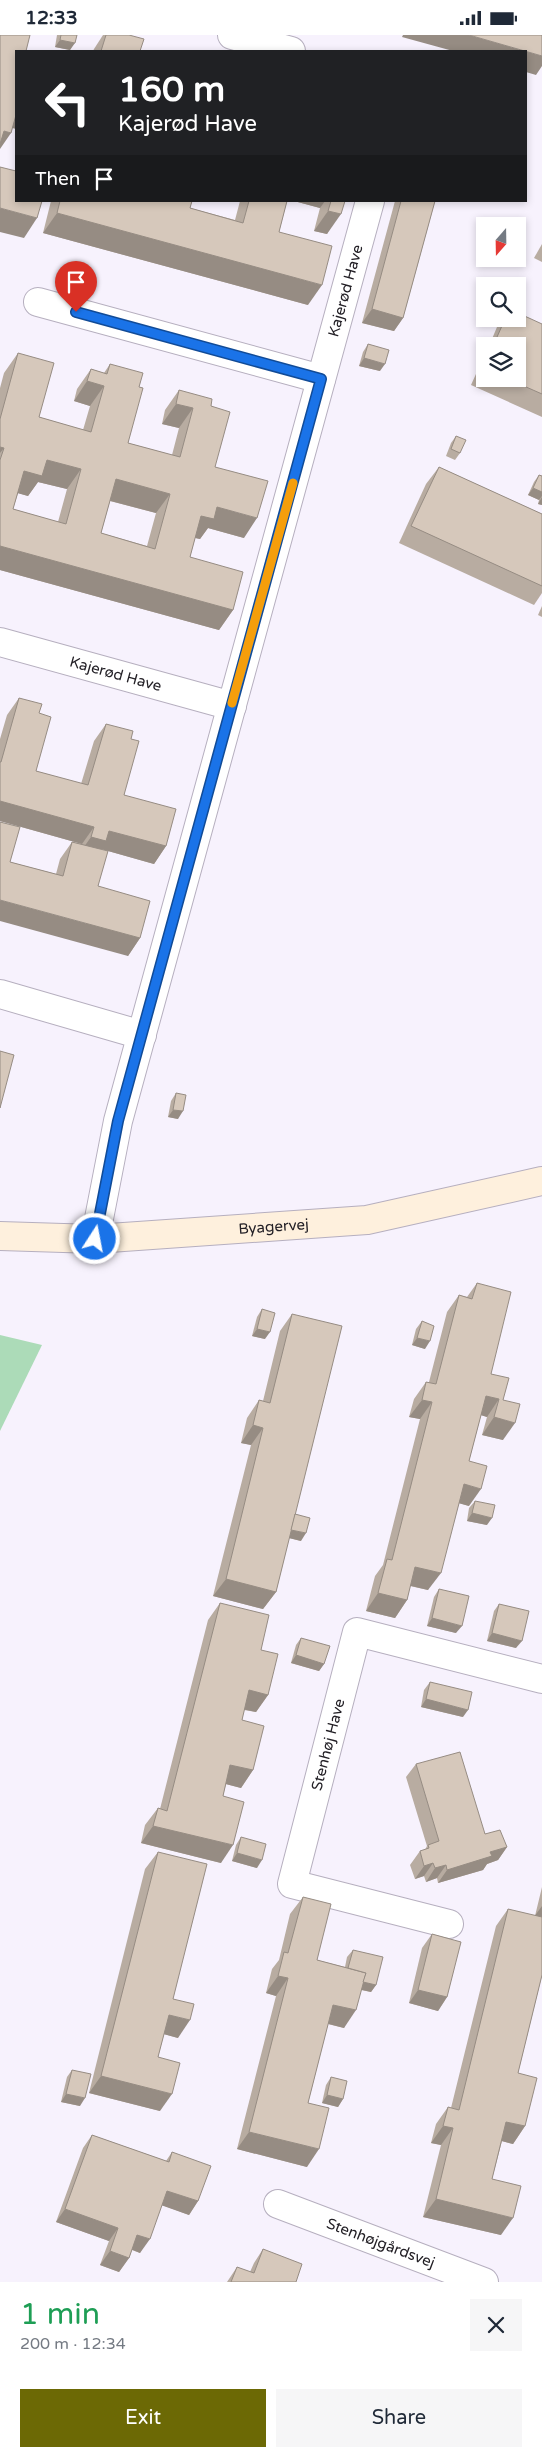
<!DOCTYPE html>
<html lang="en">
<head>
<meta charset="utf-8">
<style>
	body { margin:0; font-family:"Varela Round",sans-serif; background:#f6f6f7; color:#1f2937; height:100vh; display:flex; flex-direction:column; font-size:19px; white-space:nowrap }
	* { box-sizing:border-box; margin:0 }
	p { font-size:16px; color:#747a83 }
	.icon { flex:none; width:28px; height:28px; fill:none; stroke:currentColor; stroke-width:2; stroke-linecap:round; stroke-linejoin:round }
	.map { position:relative; height:2247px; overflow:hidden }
	.panel { display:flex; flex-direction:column; background:#fff; flex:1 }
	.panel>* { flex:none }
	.hud { position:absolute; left:15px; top:15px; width:512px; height:152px; border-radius:0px; box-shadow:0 2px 8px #0003; background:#202124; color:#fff; overflow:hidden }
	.needle { width:32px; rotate:200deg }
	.tools { position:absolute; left:476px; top:182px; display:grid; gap:10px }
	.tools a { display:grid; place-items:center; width:50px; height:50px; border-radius:0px; background:#fff; box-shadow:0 2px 8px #0003; font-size:25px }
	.pin { position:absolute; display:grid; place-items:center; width:42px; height:42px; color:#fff; margin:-51px -21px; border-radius:50% 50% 50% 0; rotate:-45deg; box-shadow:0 0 5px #0007 }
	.pin .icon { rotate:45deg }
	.me { position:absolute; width:55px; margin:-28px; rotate:11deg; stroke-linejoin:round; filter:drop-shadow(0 0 4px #0008) }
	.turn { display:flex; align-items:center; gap:18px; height:105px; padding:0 20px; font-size:22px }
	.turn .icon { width:65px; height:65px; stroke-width:2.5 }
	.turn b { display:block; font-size:35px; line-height:42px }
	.then { display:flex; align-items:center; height:48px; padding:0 20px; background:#0003; gap:10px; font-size:19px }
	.round { display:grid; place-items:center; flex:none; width:52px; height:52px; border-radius:0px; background:#f6f6f7 }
	.headline { display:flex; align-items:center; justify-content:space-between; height:85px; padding:0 20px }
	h1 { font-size:30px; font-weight:600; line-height:38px; color:#1e9e55 }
	.primary-button { display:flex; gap:10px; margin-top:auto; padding:10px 20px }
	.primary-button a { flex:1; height:58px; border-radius:0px; background:#6c6905; color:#fff; font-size:20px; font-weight:600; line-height:58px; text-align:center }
	.primary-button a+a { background:#f6f6f7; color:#1f2937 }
	.status { display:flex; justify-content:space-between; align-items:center; height:35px; padding:0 25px; background:#fff; direction:ltr }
	.status svg { height:14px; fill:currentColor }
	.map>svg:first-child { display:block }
</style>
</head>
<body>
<div class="status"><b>12:33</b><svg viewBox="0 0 49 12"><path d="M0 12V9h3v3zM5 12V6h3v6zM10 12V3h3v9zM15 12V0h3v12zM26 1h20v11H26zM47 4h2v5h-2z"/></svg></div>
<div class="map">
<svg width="542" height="2247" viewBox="0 0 542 2247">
	<rect width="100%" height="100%" fill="#f7f2fd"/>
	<path fill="#acdbb8" d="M0 1300 42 1310 0 1396Z"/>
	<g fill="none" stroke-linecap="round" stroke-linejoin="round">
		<defs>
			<g id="street">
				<path d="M232 0 291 16"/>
				<path d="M38 267 321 344"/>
				<path id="s1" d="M0 607 232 671"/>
				<path d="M0 959 142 1000"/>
				<path id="s2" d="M95 1204 118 1086 370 166"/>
				<path id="s3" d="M449 1889 292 1849 357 1597 542 1644"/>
				<path id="s4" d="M278 2169 484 2247"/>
			</g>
			<g id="secondary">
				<path id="s5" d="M0 1201 95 1204 367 1185 542 1146"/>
			</g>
		</defs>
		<use href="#street" stroke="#b6afbf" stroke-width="30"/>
		<use href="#secondary" stroke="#b6afbf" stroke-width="30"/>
		<use href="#street" stroke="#fff" stroke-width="28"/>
		<use href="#secondary" stroke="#fef0dd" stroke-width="28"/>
	</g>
	<g fill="#b8aca1" fill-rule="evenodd">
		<path d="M57 0H77L70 15 55 12Z"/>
		<path d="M103 0H129L140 16H93L94 14Z"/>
		<path d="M51 166H192L190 173 235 185 240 166H287L279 197 308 270 43 198Z"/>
		<path d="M294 166H345L327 199 314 196 320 173Z"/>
		<path d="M395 166H435L403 283 394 296 362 288Z"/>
		<path d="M542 209V227L534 223Z"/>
		<path d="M503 284H518L542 289V382L471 350 485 319V344H518V311H489L497 292Z"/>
		<path d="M368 309 380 336 359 331 363 317Z"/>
		<path d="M18 318 39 382 83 395 90 371 74 366 77 354 91 334 104 338 110 329 139 352 128 408 172 420 179 393 162 389 165 375 179 355 211 371 215 432 244 503 208 493 200 504 195 503 190 522 233 575 219 595 0 535V353L4 338ZM38 447 67 454 58 487 13 474 18 458 28 461ZM110 466 156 478 147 511 101 498Z"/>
		<path d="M456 401 460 418 455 425 446 421 451 408Z"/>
		<path d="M439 432 542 479V558L534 570 399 508 426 449Z"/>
		<path d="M539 440 542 441V470L538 469 539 465 528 460 534 447Z"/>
		<path d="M542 571V582L538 580Z"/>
		<path d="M19 663 39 678 36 736 81 749 94 706 106 689 131 704 124 760 166 811 154 829 101 814 98 851 140 903 128 921 10 827 56 839 60 824 72 807 82 809 0 786V704L7 680Z"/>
		<path d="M176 1058 178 1084 168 1082 171 1066Z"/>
		<path d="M477 1248 491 1339 503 1365V1405L482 1400 487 1382 481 1380 469 1426V1471L459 1468 428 1555 410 1551 407 1565 395 1583 366 1576 375 1541 383 1530 420 1384 409 1382 414 1364 426 1347H429L447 1277 459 1260 467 1262Z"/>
		<path d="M262 1274 265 1304 252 1301 257 1282Z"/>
		<path d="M292 1279 295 1479 301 1506 289 1503 276 1557 263 1574 213 1561 251 1410 241 1408 247 1383 259 1365 263 1366 280 1296Z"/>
		<path d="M422 1286 425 1314 412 1310 416 1294Z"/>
		<path d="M475 1466 487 1490 467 1486 469 1473Z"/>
		<path d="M439 1554 456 1598 427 1591 434 1562Z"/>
		<path d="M220 1568 261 1615 268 1660 256 1677 244 1675 242 1685 253 1735 241 1753 226 1749 223 1761 221 1828 141 1808 145 1790 158 1773 160 1774 208 1585Z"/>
		<path d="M499 1569 516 1613 487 1606 494 1576Z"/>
		<path d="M301 1603 324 1629 319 1636 291 1628 296 1610Z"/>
		<path d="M430 1647 463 1682 421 1672 424 1655Z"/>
		<path d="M416 1729 485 1799 507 1812 498 1825 487 1829 483 1835 438 1848 437 1843 426 1847 424 1841 415 1844 410 1830 420 1816 425 1815 427 1811 406 1742Z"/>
		<path d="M241 1802 257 1833 232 1826 236 1810Z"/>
		<path d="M158 1817 173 1964 178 2003 164 1999 158 2022 160 2076 89 2058 145 1834Z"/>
		<path d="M542 1852V1940L518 2038 525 2091 513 2109 502 2106 492 2144 501 2200 423 2182 441 2110 431 2108 436 2089 448 2072 451 2073 496 1891 508 1874 535 1881Z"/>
		<path d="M303 1862 317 1925 345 1932 347 1922 353 1915 376 1950 371 1957 361 1955 344 1993 328 1989 308 2068 307 2132 237 2114 276 1961 266 1958 272 1934 279 1925 290 1879Z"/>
		<path d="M432 1899 447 1962 438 1976 409 1968 422 1913Z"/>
		<path d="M72 2035 80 2071 61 2067 67 2042Z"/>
		<path d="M331 2042 343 2064 338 2072 322 2068 326 2050Z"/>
		<path d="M92 2100 166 2126 172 2117 198 2166 189 2180 162 2170 140 2218 132 2215 129 2223 119 2237 100 2230 109 2206 56 2187 83 2113Z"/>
		<path d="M263 2214 296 2247H227L237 2232 250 2237 254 2228Z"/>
	</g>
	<g fill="#968c83">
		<path d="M403 0H469L542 21V31L536 40 526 37V16H453L402 2Z"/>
		<path d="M60 5 75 8 70 15 55 12Z"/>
		<path d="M16 75V94L5 91Z"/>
		<path d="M4 96 11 98 0 114V101Z"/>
		<path d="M294 166H325L320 173Z"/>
		<path d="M0 173 37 183 24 203 0 197Z"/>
		<path d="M328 176 341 179 327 199 314 196Z"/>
		<path d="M57 178 322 250 308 270 43 198Z"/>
		<path d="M372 274 403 283 394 296 362 288Z"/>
		<path d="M364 323 385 329 380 336 359 331Z"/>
		<path d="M87 346 104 351 90 371 74 366Z"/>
		<path d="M176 369 193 373 179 393 162 389Z"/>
		<path d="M0 412 4 413 0 418Z"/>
		<path d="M47 425 81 434 67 454 38 447 28 461 10 456 24 436Z"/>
		<path d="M116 444 170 459 156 478 103 464Z"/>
		<path d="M533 453 542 457V461L539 465 528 460Z"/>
		<path d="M542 462V470L538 469Z"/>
		<path d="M217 472 257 483 244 503 208 493 200 504 187 501 201 481Z"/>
		<path d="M0 511 233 575 219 595 0 535Z"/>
		<path d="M0 766 94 792 82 809 0 786Z"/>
		<path d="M109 796 166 811 154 829 101 814 79 819 91 802Z"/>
		<path d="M0 865 140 903 128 921 0 886Z"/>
		<path d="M173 1075 183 1076 178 1084 168 1082Z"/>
		<path d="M257 1294 270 1297 265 1304 252 1301Z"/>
		<path d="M417 1303 430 1306 425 1314 412 1310Z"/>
		<path d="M486 1361 499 1364 487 1382 474 1378Z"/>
		<path d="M422 1365 432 1367 420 1384 409 1382Z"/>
		<path d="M494 1382 515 1388 503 1405 482 1400Z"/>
		<path d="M253 1390 263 1393 251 1410 241 1408Z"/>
		<path d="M464 1449 481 1454 469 1471 451 1466Z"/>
		<path d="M472 1478 492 1483 487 1490 467 1486Z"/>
		<path d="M290 1495 306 1498 301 1506 285 1502Z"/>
		<path d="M415 1532 441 1538 428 1555 403 1549Z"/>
		<path d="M226 1544 276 1557 263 1574 213 1561Z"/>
		<path d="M378 1558 407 1565 395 1583 366 1576Z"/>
		<path d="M432 1583 462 1591 456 1598 427 1591Z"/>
		<path d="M492 1598 522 1606 516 1613 487 1606Z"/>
		<path d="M296 1620 324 1629 319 1636 291 1628Z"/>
		<path d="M249 1655 268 1660 256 1677 237 1673Z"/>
		<path d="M426 1664 468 1675 463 1682 421 1672Z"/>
		<path d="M230 1730 253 1735 241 1753 218 1747Z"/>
		<path d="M153 1791 233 1810 221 1828 141 1808Z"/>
		<path d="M507 1812 498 1825 487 1829 483 1835 438 1848 447 1835 490 1817Z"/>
		<path d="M237 1818 262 1825 257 1833 232 1826Z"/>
		<path d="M433 1828 424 1841 415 1844 424 1831Z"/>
		<path d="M446 1830 437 1843 426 1847 435 1833Z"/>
		<path d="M542 1871V1884L534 1882Z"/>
		<path d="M278 1941 288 1943 276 1961 266 1958Z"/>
		<path d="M346 1943 376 1950 371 1957 341 1950Z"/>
		<path d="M418 1955 447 1962 438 1976 409 1968Z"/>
		<path d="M333 1970 356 1975 344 1993 321 1987Z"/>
		<path d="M169 1980 190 1985 178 2003 156 1997Z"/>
		<path d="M101 2041 172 2059 160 2076 89 2058Z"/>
		<path d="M66 2059 85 2063 80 2071 61 2067Z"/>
		<path d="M327 2060 343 2064 338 2072 322 2068Z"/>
		<path d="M506 2087 525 2091 513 2109 494 2104Z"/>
		<path d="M443 2091 453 2093 441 2110 431 2108Z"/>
		<path d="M249 2097 319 2114 307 2132 237 2114Z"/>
		<path d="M167 2156 198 2166 189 2180 158 2169Z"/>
		<path d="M436 2164 513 2183 501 2200 423 2182Z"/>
		<path d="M65 2174 118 2193 109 2206 56 2187Z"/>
		<path d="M137 2200 150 2204 140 2218 128 2213Z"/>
		<path d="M110 2216 129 2223 119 2237 100 2230Z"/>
	</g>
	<g fill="#d6c8bb" stroke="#968c83" fill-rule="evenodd">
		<path d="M0 0H30L26 16H16V80L11 98 4 96 0 109Z"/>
		<path d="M61 0H77L75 8 60 5Z"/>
		<path d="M106 0H129L144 4 140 16H101Z"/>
		<path d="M469 0H542V21Z"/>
		<path d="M0 132 16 136V166H42L37 183 0 173Z"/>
		<path d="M60 166H192L190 173 243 188 249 166H287L279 197 332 211 322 250 57 178Z"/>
		<path d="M331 166H345L341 179 328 176Z"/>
		<path d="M401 166H435L403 283 372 274Z"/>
		<path d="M518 278 542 289V359L508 344H518V311H493L505 284H518Z"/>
		<path d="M368 309 389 315 385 329 364 323Z"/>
		<path d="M18 318 54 328 39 382 91 397 104 351 87 346 91 334 107 339 110 329 143 338 139 352 143 353 128 408 180 422 193 373 176 369 179 355 212 364 211 371 230 377 215 432 268 446 257 483 217 472 214 484 201 481 190 522 243 537 233 575 0 511V425L4 413 0 412V384ZM47 425 81 434 66 489 13 474 24 436 42 441ZM116 444 170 459 155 514 101 498Z"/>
		<path d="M456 401 466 405 460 418 451 414Z"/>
		<path d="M439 432 542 479V551L411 491Z"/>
		<path d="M539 440 542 441V457L533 453Z"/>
		<path d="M19 663 42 669 39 678 51 682 36 736 88 750 106 689 133 696 131 704 139 706 124 760 176 774 166 811 109 796 106 806 91 802 94 792 0 766V727H1Z"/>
		<path d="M0 787 20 792 10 827 63 841 72 807 108 816 98 851 150 866 140 903 0 865Z"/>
		<path d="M0 1016 14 1020 0 1073Z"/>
		<path d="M176 1058 186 1060 183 1076 173 1075Z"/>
		<path d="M477 1248 511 1257 491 1339 509 1343 503 1365 520 1369 515 1388 494 1382 499 1364 486 1361 469 1426 487 1431 481 1454 464 1449 441 1538 415 1532 407 1565 378 1558 387 1524 392 1525 432 1367 422 1365 426 1347 436 1349 459 1260 472 1264Z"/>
		<path d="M262 1274 275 1278 270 1297 257 1294Z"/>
		<path d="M292 1279 342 1291 276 1557 226 1544 263 1393 253 1390 259 1365 270 1368Z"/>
		<path d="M422 1286 434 1291 430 1306 417 1303Z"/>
		<path d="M475 1466 495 1470 492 1483 472 1478Z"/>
		<path d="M295 1479 310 1483 306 1498 291 1495Z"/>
		<path d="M439 1554 469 1561 462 1591 432 1583Z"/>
		<path d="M220 1568 269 1580 261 1615 278 1619 268 1660 249 1655 242 1685 264 1691 253 1735 230 1730 223 1761 244 1767 233 1810 153 1791 158 1773 167 1776Z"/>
		<path d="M499 1569 529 1576 522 1606 492 1598Z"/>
		<path d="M301 1603 330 1611 324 1629 296 1620Z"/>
		<path d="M430 1647 472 1657 468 1675 426 1664Z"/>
		<path d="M460 1717 485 1799 500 1795 507 1812 490 1817 492 1821 447 1835 446 1830 435 1833 433 1828 424 1831 420 1816 429 1813 428 1810 439 1806 416 1729Z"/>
		<path d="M241 1802 266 1809 262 1825 237 1818Z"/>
		<path d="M158 1817 207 1829 173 1964 194 1969 190 1985 169 1980 158 2022 180 2028 172 2059 101 2041Z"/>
		<path d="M303 1862 331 1869 317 1925 366 1938 356 1975 333 1970 308 2068 329 2073 319 2114 249 2097 288 1943 278 1941 284 1917 288 1918Z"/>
		<path d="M508 1874 542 1882V1940L518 2038 537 2043 525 2091 506 2087 492 2144 521 2151 513 2183 436 2164 453 2093 443 2091 448 2072 459 2075Z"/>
		<path d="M432 1899 461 1907 447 1962 418 1955Z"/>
		<path d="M353 1915 383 1922 376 1950 363 1947 366 1938 348 1933Z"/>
		<path d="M72 2035 91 2039 85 2063 66 2059Z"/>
		<path d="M331 2042 347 2046 343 2064 327 2060Z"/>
		<path d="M92 2100 169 2127 172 2117 211 2131 198 2166 167 2156 150 2204 137 2200 129 2223 110 2216 118 2193 65 2174Z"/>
		<path d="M263 2214 302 2229 296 2247H231L237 2232 254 2238Z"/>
	</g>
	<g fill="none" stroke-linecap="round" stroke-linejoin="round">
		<defs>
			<path id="route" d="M76 277 321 344 118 1086 95 1204"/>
		</defs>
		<use href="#route" stroke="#114b97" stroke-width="12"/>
		<use href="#route" stroke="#1a73e8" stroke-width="9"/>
		<path stroke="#f59e0b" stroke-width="9" d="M232 668 293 448"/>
	</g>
	<g text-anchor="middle" stroke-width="4" stroke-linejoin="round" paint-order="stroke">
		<g font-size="15" fill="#232026" stroke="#fff">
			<text dy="5" stroke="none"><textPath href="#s2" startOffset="981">Kajerød Have</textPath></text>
			<text dy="5" stroke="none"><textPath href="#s1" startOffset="120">Kajerød Have</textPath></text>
			<text dy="5" stroke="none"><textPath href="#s5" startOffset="274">Byagervej</textPath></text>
			<text dy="5" stroke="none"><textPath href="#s3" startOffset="306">Stenhøj Have</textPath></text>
			<text dy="5" stroke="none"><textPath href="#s4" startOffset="110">Stenhøjgårdsvej</textPath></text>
		</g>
	</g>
</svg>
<div class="tools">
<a><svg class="needle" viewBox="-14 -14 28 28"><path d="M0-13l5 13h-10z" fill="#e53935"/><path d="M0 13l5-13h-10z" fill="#747a83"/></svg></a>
<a><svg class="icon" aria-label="search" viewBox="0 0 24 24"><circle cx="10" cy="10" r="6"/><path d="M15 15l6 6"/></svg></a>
<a><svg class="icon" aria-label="layers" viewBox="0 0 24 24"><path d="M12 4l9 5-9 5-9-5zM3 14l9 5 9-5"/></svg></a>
</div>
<div class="pin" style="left:76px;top:277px;background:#d93025"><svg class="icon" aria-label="arrive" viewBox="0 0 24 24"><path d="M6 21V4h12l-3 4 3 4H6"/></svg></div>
<svg class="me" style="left:95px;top:1204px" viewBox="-20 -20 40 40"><circle r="17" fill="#1a73e8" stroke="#fff" stroke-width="3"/><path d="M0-11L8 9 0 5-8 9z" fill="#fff"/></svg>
<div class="hud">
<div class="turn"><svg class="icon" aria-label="left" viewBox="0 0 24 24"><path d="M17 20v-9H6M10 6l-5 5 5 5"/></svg><div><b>160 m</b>Kajerød Have</div></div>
<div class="then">Then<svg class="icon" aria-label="arrive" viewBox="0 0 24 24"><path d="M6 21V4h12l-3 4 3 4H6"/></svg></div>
</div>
</div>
<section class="panel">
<div class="headline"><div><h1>1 min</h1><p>200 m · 12:34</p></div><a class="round"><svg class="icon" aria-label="close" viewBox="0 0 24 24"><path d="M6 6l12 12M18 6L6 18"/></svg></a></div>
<div class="primary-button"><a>Exit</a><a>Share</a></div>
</section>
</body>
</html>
